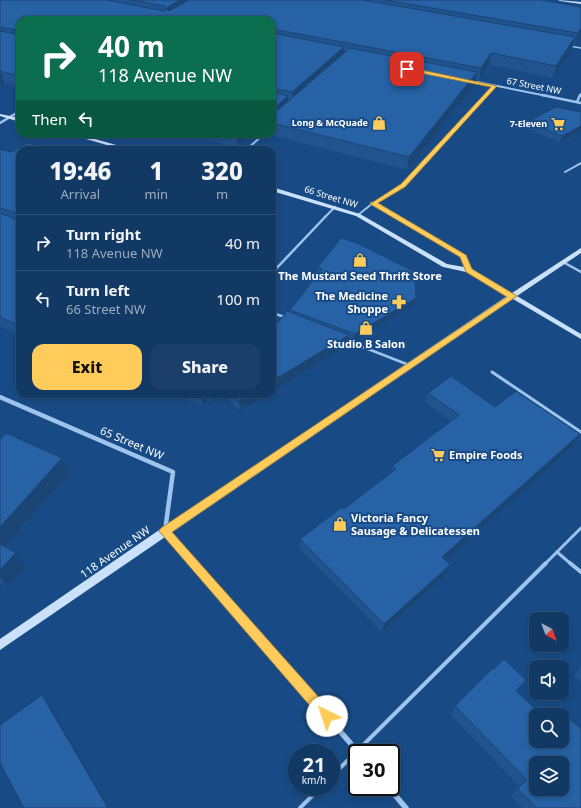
<!DOCTYPE html>
<html lang="en">
<head>
<meta charset="utf-8">
<style>
	body { margin:0; font-family:"Noto Sans",sans-serif; background:#1b3f6a; color:#f1f3f6; height:100vh; display:flex; flex-direction:column; font-size:15px; white-space:nowrap }
	* { box-sizing:border-box; margin:0 }
	p { font-size:13px; color:#9cacbf }
	.icon { flex:none; width:22px; height:22px; fill:none; stroke:currentColor; stroke-width:2; stroke-linecap:round; stroke-linejoin:round }
	.map { position:relative; flex:1; overflow:hidden }
	.sheet { position:absolute; left:16px; top:146px; width:260px; height:252px; display:flex; flex-direction:column; background:#123864; border-radius:12px; box-shadow:0 2px 6px #0003,0 0 0 1px #315278 }
	.sheet>* { flex:none }
	.guide { position:absolute; left:16px; top:16px; width:260px; height:122px; border-radius:12px; box-shadow:0 2px 6px #0003,0 0 0 1px #315278; background:#0b6e4f; color:#fff; overflow:hidden }
	.needle { width:26px; rotate:139deg }
	.controls { position:absolute; left:529px; top:612px; display:grid; gap:8px }
	.controls a { display:grid; place-items:center; width:40px; height:40px; border-radius:8px; background:#123864; box-shadow:0 2px 6px #0003,0 0 0 1px #315278; font-size:20px }
	.speed { position:absolute; left:288px; top:744px; display:flex; gap:8px; font-size:20px; font-weight:700; text-align:center }
	.speed>* { display:grid; place-content:center; width:52px; height:52px; border-radius:50%; background:#123864; box-shadow:0 2px 6px #0003,0 0 0 1px #315278; line-height:1 }
	.speed small { font-size:10px; font-weight:400 }
	.speed .limit { border:2px solid #111; border-radius:6px; background:#fff; color:#111 }
	.pin { position:absolute; display:grid; place-items:center; width:34px; height:34px; color:#fff; margin:-17px; border-radius:8px; box-shadow:0 2px 6px #0006 }
	.me { position:absolute; width:44px; margin:-22px; rotate:319deg; stroke-linejoin:round; filter:drop-shadow(0 0 3px #0008) }
	.turn { display:flex; align-items:center; gap:14px; height:84px; padding:0 16px; font-size:18px }
	.turn .icon { width:52px; height:52px; stroke-width:2.5 }
	.turn b { display:block; font-size:28px; line-height:34px }
	.then { display:flex; align-items:center; height:38px; padding:0 16px; background:#0003; gap:8px; font-size:15px }
	.eta { display:flex; justify-content:space-evenly; align-items:center; height:68px; text-align:center }
	.eta b { font-size:24px; font-weight:800; line-height:28px }
	.primary-button { display:flex; gap:8px; margin-top:auto; padding:8px 16px }
	.primary-button a { flex:1; height:46px; border-radius:12px; background:#ffcb5a; color:#111; font-size:16px; font-weight:800; line-height:46px; text-align:center }
	.primary-button a+a { background:#1b3f6a; color:#f1f3f6 }
	ul { padding:0; list-style:none }
	li { display:flex; align-items:center; gap:12px; height:56px; padding:0 16px; border-top:1px solid #315278 }
	li div { flex:1 }
	li b { display:block; font-size:15px }
	li em { font-style:normal }
	.map>svg:first-child { display:block }
</style>
</head>
<body>
<div class="map">
<svg width="581" height="808" viewBox="0 0 581 808">
	<rect width="100%" height="100%" fill="#184b86"/>
	<g fill="none" stroke-linecap="round" stroke-linejoin="round">
		<g stroke="#9ec4ed" stroke-width="1.5">
			<path d="M569 46 581 48"/>
			<path d="M486 96 495 86"/>
		</g>
		<g stroke="#9ec4ed" stroke-width="2">
			<path d="M246 150 264 134"/>
			<path d="M565 172 581 163"/>
			<path d="M358 215 373 203 403 186 487 95"/>
			<path d="M325 217 335 207"/>
		</g>
		<g stroke="#9ec4ed" stroke-width="2.5">
			<path d="M563 262 581 272"/>
			<path d="M272 273 326 216"/>
			<path d="M272 313 285 317"/>
			<path d="M345 340 409 365"/>
		</g>
		<g stroke="#9ec4ed" stroke-width="3">
			<path d="M492 372 581 432"/>
			<path d="M557 552 571 564"/>
			<path d="M545 564 581 528"/>
		</g>
		<g stroke="#9ec4ed" stroke-width="4">
			<path d="M570 563 581 572"/>
			<path d="M331 777 546 563"/>
			<path d="M300 808 321 787"/>
		</g>
		<g stroke="#9ec4ed" stroke-width="2">
			<path d="M472 81 547 96"/>
			<path d="M580 96 581 94"/>
		</g>
		<g stroke="#9ec4ed" stroke-width="2.5">
			<path d="M542 95 581 103"/>
			<path d="M577 102 580 95"/>
			<path d="M0 123 20 111"/>
		</g>
		<path stroke="#9ec4ed" stroke-width="4.5" d="M0 397 173 472 165 531 194 564"/>
		<g stroke="#9ec4ed" stroke-width="5.5">
			<path d="M193 563 359 753"/>
			<path d="M388 787 406 808"/>
		</g>
		<g fill="#cbe0f9" fill-rule="evenodd">
			<path d="M558 0 581 2V4L560 1Z"/>
			<path d="M0 114 20 118V122L0 116Z"/>
			<path d="M68 134H77L134 150H125Z"/>
			<path d="M272 187 360 214 447 264 464 267 460 257 370 203 371 202H375L465 255 471 269 512 293 581 248V253L517 296 581 334V339L513 299 0 650V639L162 528 507 296 466 272 443 267 356 216 272 191Z"/>
		</g>
	</g>
	<g fill="#21548e">
		<path d="M0 0H541L581 7V34L574 45 573 44 572 49 553 78 489 65 479 80H476L475 85 407 170 266 134H272V20H20V87L4 83 0 86Z"/>
		<path d="M581 112V132L560 143 526 128 528 122Z"/>
		<path d="M182 134H253L238 147Z"/>
		<path d="M0 149 12 152 20 150V335L0 326Z"/>
		<path d="M318 267 416 298 415 304 354 341 349 339 348 345 272 391V325L275 326 290 313V310L318 274H317Z"/>
		<path d="M428 393 495 407 580 434 575 444 445 560 447 574 382 632 299 548 300 539 344 509 391 473 392 466 451 421 426 403Z"/>
		<path d="M173 394H217L211 402 207 400 203 406Z"/>
		<path d="M222 394H267L240 411Z"/>
		<path d="M0 440 62 458 69 474 5 547 16 553 25 568 7 587 1 584 0 585Z"/>
		<path d="M581 666V682L574 675Z"/>
		<path d="M520 689 517 692 581 808H523L511 796 519 786 451 715 455 706Z"/>
	</g>
	<g fill="#1b4574">
		<path d="M180 0H199L170 18 167 9 168 7Z"/>
		<path d="M581 28V34L574 45 578 33Z"/>
		<path d="M575 37 572 49 553 78 556 66Z"/>
		<path d="M344 47V59L292 104V92Z"/>
		<path d="M491 53 489 65 479 80 481 68Z"/>
		<path d="M0 71 4 83 0 86Z"/>
		<path d="M477 72 475 85 407 170 409 157Z"/>
		<path d="M288 96V108L272 123V110Z"/>
		<path d="M581 126V132L560 143 562 136Z"/>
		<path d="M237 134H253L238 147Z"/>
		<path d="M416 298 415 304 354 341 355 334Z"/>
		<path d="M349 335 348 345 272 391V381Z"/>
		<path d="M203 394H206L207 400 203 406 201 396Z"/>
		<path d="M210 394H217L211 402Z"/>
		<path d="M250 394H267L240 411 239 401Z"/>
		<path d="M580 434 575 444 439 566 442 557Z"/>
		<path d="M62 458 69 474 0 552V527Z"/>
		<path d="M16 553 25 568 7 587 0 577V570Z"/>
		<path d="M450 565 447 574 382 632 384 624Z"/>
		<path d="M526 680 520 689 510 700 516 691Z"/>
		<path d="M42 695 49 704 110 808H108Z"/>
	</g>
	<g fill="#2662a5" stroke="#1b4574" fill-rule="evenodd">
		<path d="M0 0H107L164 11 167 10 165 6 131 0H180L168 7 167 9 169 11 189 0H363L575 37 556 66 491 53 481 68 272 29V20H20V76L0 71V31L16 34 19 33 17 30 0 27Z"/>
		<path d="M385 0H541L581 7V28L578 33Z"/>
		<path d="M272 33 344 47 292 92 272 88Z"/>
		<path d="M350 48 477 72 409 157 272 123V115Z"/>
		<path d="M272 92 288 96 272 110Z"/>
		<path d="M556 107 581 112V126L562 136 528 122Z"/>
		<path d="M27 143 58 150H20V326L0 317V213L15 219 19 217 17 213 0 208V149L12 152Z"/>
		<path d="M341 238 357 243 415 272 416 298 355 334 290 310 322 269 318 267Z"/>
		<path d="M287 311 349 335 272 381V325L275 326Z"/>
		<path d="M451 376 495 407 516 391 580 434 442 557 450 565 384 624 300 539 342 507 344 509 396 469 392 466 459 415 428 393Z"/>
		<path d="M197 394H203L201 396Z"/>
		<path d="M232 394H250L239 401Z"/>
		<path d="M6 433 62 458 0 527V440Z"/>
		<path d="M0 544 16 553 0 570Z"/>
		<path d="M504 659 526 680 516 691 542 715H536V741H562V722L567 716 581 729V808H537L518 789 526 779 455 706 493 668 494 669ZM536 763H562V789H536Z"/>
		<path d="M42 695 108 808H24L0 763V725Z"/>
	</g>
	<path fill="#ffcb5a" stroke="#a6843a" d="M407 67 497 86 405 187 378 203 466 255 472 269 517 296 172 532 332 712 334 716 332 721 327 723 323 721 159 531 161 528 507 297 466 272 460 257 370 204 401 184 491 87 405 70Z"/>
	<defs>
		<symbol id="shop-bare" viewBox="-9 -9 18 18"><path d="M-5-2.5h2.3a2.7 3.5 0 0 1 5.4 0H5L5.5 6h-11ZM-1.5-2.5h3a1.5 2.3 0 0 0-3 0Z" fill="#ffcb5a" stroke="#184b86" stroke-width="2.5" paint-order="stroke"/></symbol>
		<symbol id="supermarket-bare" viewBox="-9 -9 18 18"><path d="M-6-5.5h2.5l.6 2H6L4.5 2H-2.5L-4.4-4H-6ZM-1.5 3.2a1.3 1.3 0 1 0 .1 0ZM3 3.2a1.3 1.3 0 1 0 .1 0Z" fill="#ffcb5a" stroke="#184b86" stroke-width="2.5" paint-order="stroke"/></symbol>
		<symbol id="pharmacy-bare" viewBox="-9 -9 18 18"><path d="M-2-6h4v4h4v4h-4v4h-4v-4h-4v-4h4Z" fill="#ffcb5a" stroke="#184b86" stroke-width="2.5" paint-order="stroke"/></symbol>
	</defs>
	<g fill-rule="evenodd">
		<use href="#shop-bare" x="369" y="113" width="20" height="20"/>
		<use href="#supermarket-bare" x="548" y="114" width="20" height="20"/>
		<use href="#shop-bare" x="350" y="250" width="20" height="20"/>
		<use href="#pharmacy-bare" x="389" y="292" width="20" height="20"/>
		<use href="#shop-bare" x="356" y="318" width="20" height="20"/>
		<use href="#supermarket-bare" x="428" y="445" width="20" height="20"/>
		<use href="#shop-bare" x="330" y="514" width="20" height="20"/>
	</g>
	<g text-anchor="middle" stroke-width="4" stroke-linejoin="round" paint-order="stroke">
		<g font-size="9" fill="#fff" stroke="#184b86">
			<text transform="translate(534 86) rotate(11)" y="3">67 Street NW</text>
			<text transform="translate(331 197) rotate(17)" y="3">66 Street NW</text>
		</g>
		<g font-size="9" font-weight="bold" fill="#fff" stroke="#184b86" text-anchor="end">
			<text x="368" y="126">Long &amp; McQuade</text>
			<text x="547" y="127">7-Eleven</text>
		</g>
		<g font-size="11" font-weight="bold" fill="#fff" stroke="#184b86">
			<text x="360" y="280">The Mustard Seed Thrift Store</text>
			<text x="388" y="300" text-anchor="end">The Medicine<tspan x="388" dy="13">Shoppe</tspan></text>
			<text x="366" y="348">Studio B Salon</text>
			<text x="449" y="459" text-anchor="start">Empire Foods</text>
			<text x="351" y="522" text-anchor="start">Victoria Fancy<tspan x="351" dy="13">Sausage &amp; Delicatessen</tspan></text>
		</g>
		<g font-size="11" fill="#fff" stroke="#184b86">
			<text transform="translate(132 443) rotate(23)" y="4">65 Street NW</text>
			<text transform="translate(115 552) rotate(-35)" y="4">118 Avenue NW</text>
		</g>
	</g>
</svg>
<div class="controls">
<a><svg class="needle" viewBox="-14 -14 28 28"><path d="M0-13l5 13h-10z" fill="#e53935"/><path d="M0 13l5-13h-10z" fill="#9cacbf"/></svg></a>
<a><svg class="icon" aria-label="sound" viewBox="0 0 24 24"><path d="M4 9h4l5-4v14l-5-4H4zM17 9q2 3 0 6"/></svg></a>
<a><svg class="icon" aria-label="search" viewBox="0 0 24 24"><circle cx="10" cy="10" r="6"/><path d="M15 15l6 6"/></svg></a>
<a><svg class="icon" aria-label="layers" viewBox="0 0 24 24"><path d="M12 4l9 5-9 5-9-5zM3 14l9 5 9-5"/></svg></a>
</div>
<div class="speed"><div>21<small>km/h</small></div><div class="limit">30</div></div>
<div class="pin" style="left:407px;top:69px;background:#d93025"><svg class="icon" aria-label="arrive" viewBox="0 0 24 24"><path d="M6 21V4h12l-3 4 3 4H6"/></svg></div>
<svg class="me" style="left:327px;top:716px" viewBox="-20 -20 40 40"><circle r="19" fill="#fff"/><path d="M0-13L10 11 0 6-10 11z" fill="#ffcb5a"/></svg>
<div class="guide">
<div class="turn"><svg class="icon" aria-label="right" viewBox="0 0 24 24"><path d="M7 20v-9h11M14 6l5 5-5 5"/></svg><div><b>40 m</b>118 Avenue NW</div></div>
<div class="then">Then<svg class="icon" aria-label="left" viewBox="0 0 24 24"><path d="M17 20v-9H6M10 6l-5 5 5 5"/></svg></div>
</div>
<section class="sheet">
<div class="eta">
<div><b>19:46</b><p>Arrival</p></div>
<div><b>1</b><p>min</p></div>
<div><b>320</b><p>m</p></div>
</div>
<ul>
<li><svg class="icon" aria-label="right" viewBox="0 0 24 24"><path d="M7 20v-9h11M14 6l5 5-5 5"/></svg><div><b>Turn right</b><p>118 Avenue NW</p></div><em>40 m</em></li>
<li><svg class="icon" aria-label="left" viewBox="0 0 24 24"><path d="M17 20v-9H6M10 6l-5 5 5 5"/></svg><div><b>Turn left</b><p>66 Street NW</p></div><em>100 m</em></li>
</ul>
<div class="primary-button"><a>Exit</a><a>Share</a></div>
</section>
</div>
</body>
</html>
